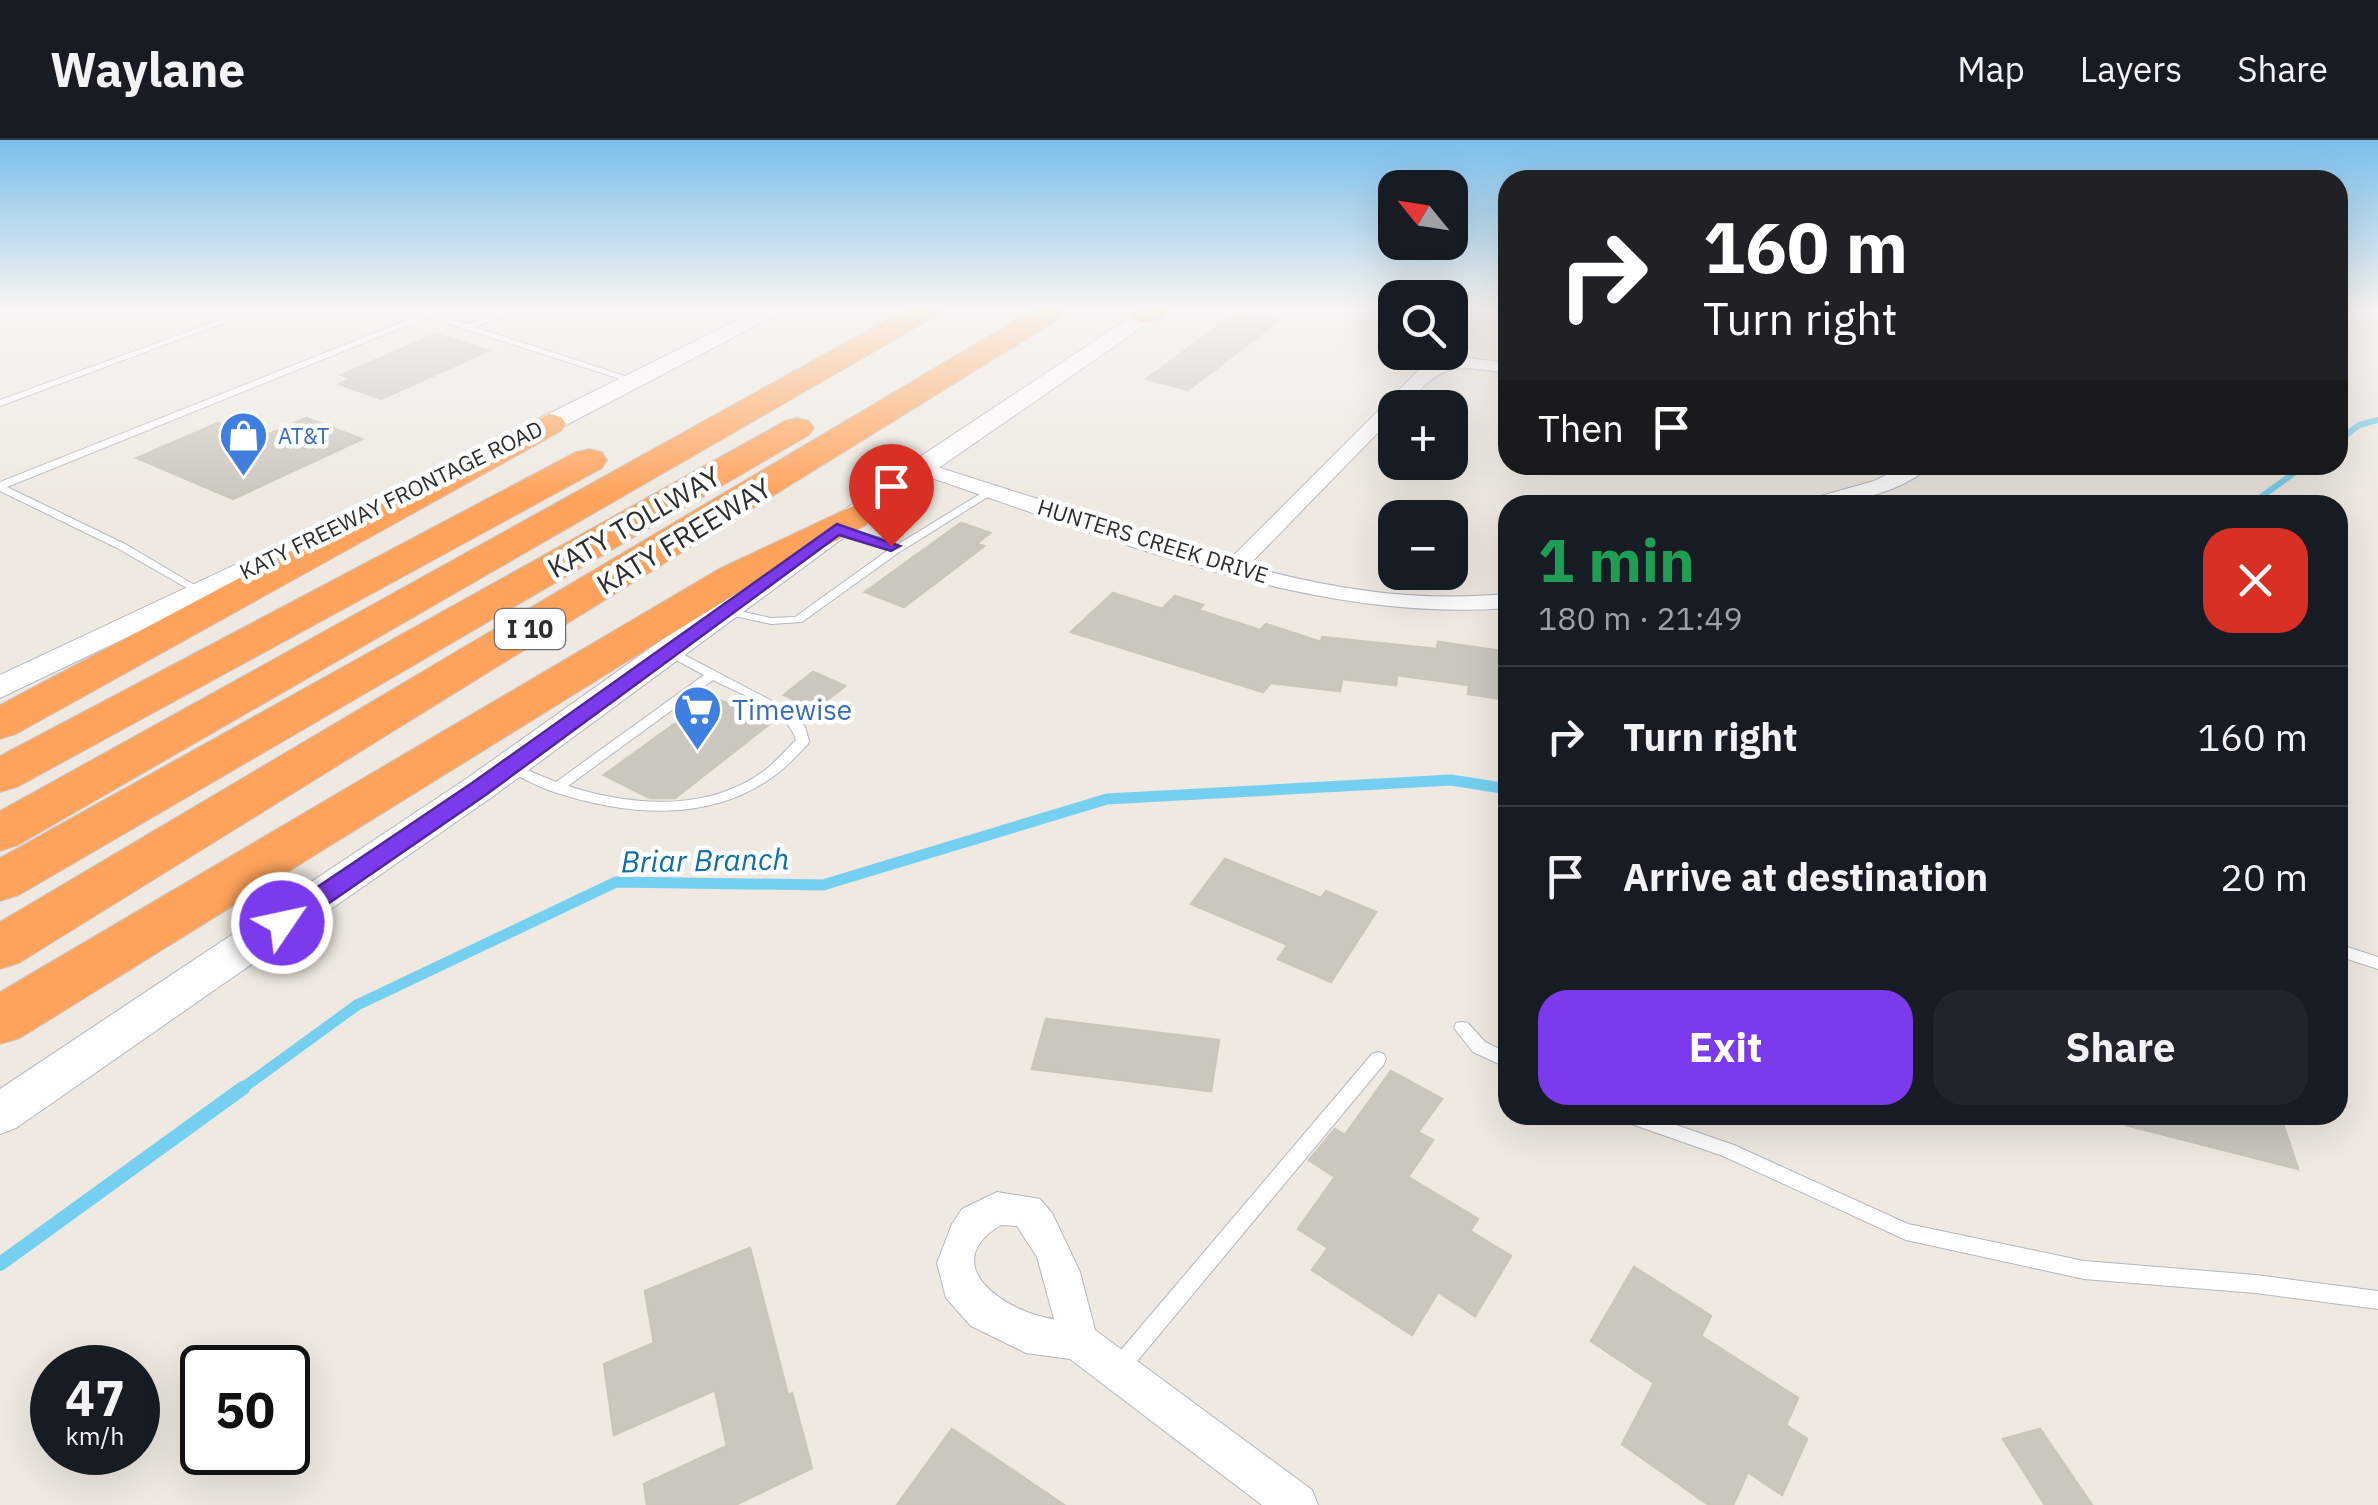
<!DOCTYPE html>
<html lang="en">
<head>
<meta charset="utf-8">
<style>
	body { margin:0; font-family:"IBM Plex Sans",sans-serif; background:#20242c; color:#f1f3f6; height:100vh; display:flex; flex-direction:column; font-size:38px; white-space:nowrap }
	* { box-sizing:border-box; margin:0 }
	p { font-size:32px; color:#9ea1a6 }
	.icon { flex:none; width:55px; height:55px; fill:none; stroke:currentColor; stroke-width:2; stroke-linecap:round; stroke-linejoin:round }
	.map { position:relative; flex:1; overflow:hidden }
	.drawer { position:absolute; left:1498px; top:355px; width:850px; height:630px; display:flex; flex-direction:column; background:#171b24; border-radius:30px; box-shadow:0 10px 40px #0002 }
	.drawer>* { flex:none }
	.top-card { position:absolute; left:1498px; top:30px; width:850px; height:305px; border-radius:30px; box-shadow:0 10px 40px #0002; background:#202124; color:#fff; overflow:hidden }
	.needle { width:65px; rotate:300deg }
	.tools { position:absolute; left:1378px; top:30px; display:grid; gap:20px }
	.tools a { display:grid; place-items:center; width:90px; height:90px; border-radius:20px; background:#171b24; box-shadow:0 10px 40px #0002; font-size:50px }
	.speed { position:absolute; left:30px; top:1205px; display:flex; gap:20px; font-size:50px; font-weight:700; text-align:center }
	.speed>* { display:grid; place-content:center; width:130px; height:130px; border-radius:50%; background:#171b24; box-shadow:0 10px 40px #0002; line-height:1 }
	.speed small { font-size:25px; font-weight:400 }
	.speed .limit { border:5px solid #111; border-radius:15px; background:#fff; color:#111 }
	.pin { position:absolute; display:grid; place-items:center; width:85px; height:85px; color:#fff; margin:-102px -42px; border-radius:50% 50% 50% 0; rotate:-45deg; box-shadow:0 0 10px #0007 }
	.pin .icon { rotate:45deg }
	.me { position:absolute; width:110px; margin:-55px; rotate:56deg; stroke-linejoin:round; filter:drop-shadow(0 0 8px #0008) }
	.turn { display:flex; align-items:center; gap:35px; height:210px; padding:0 40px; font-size:45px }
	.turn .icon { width:130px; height:130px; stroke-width:2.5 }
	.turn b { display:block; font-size:70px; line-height:85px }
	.then { display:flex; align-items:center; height:95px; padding:0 40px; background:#0003; gap:20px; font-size:38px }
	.round { display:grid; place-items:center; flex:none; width:105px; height:105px; border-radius:30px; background:#20242c }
	.summary { display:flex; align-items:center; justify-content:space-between; height:170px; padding:0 40px }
	h1 { font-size:60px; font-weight:700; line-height:75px; color:#1e9e55 }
	.primary-button { display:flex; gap:20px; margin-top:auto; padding:20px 40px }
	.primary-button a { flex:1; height:115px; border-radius:30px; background:#7c3aed; color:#fff; font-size:40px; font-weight:700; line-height:115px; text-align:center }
	.primary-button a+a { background:#20242c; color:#f1f3f6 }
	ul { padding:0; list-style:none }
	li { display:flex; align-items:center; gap:30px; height:140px; padding:0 40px; border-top:2px solid #363941 }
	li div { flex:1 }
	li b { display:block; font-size:38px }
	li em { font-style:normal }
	header { display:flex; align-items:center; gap:60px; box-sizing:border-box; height:140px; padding:0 50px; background:#171b24; border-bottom:2px solid #363941 }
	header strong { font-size:48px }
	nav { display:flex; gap:55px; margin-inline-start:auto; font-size:35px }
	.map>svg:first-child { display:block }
</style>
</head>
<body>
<header>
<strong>Waylane</strong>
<nav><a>Map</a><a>Layers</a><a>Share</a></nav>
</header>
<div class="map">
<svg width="2378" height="1365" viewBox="0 0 2378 1365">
	<rect width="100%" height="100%" fill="#efe9e1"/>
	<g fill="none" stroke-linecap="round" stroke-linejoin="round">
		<g stroke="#75cff0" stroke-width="6">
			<path d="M2338 301 2359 285 2378 280"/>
			<path d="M2250 365 2305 325"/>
		</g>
		<path stroke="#75cff0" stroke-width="11" d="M240 950 357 865 616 742 823 745 1107 659 1451 640 1508 649"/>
		<path stroke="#75cff0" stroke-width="14" d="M0 1124 243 948"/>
	</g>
	<g fill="#cbc7bf" stroke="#cbc5ba" stroke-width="2.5">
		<path d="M1239 170 1281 179 1188 250 1147 239Z"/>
		<path d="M436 194 488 211 381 259 339 244 351 239 341 235Z"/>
		<path d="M306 278 362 299 233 359 137 318 218 283 258 299Z"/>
		<path d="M961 383 990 393 976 404 984 406 904 467 865 452Z"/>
		<path d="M1113 453 1162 469 1175 456 1203 465 1198 470 1260 490 1266 484 1321 502 1322 497 1437 509 1438 502 1508 512V560L1468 554 1469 545 1397 535 1396 545 1342 539 1340 551 1271 543 1263 552 1071 492Z"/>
		<path d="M813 532 845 546 815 569 784 555Z"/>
		<path d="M712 557 772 582 675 658H650L604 635Z"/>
		<path d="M1225 719 1321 758 1326 751 1376 772 1331 842 1278 819 1288 805 1191 764Z"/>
		<path d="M1046 879 1219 900 1211 951 1032 929Z"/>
		<path d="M1391 931 1442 959 1418 992 1433 1000 1408 1037 1478 1079 1470 1091 1511 1116 1475 1176 1438 1152 1412 1195 1312 1130 1328 1108 1298 1089 1335 1037 1309 1020 1335 989 1345 995Z"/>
		<path d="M2127 975H2280L2298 1029 2126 985Z"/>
		<path d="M750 1108 788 1255 792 1253 812 1328 735 1365H647L644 1344 727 1306 715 1250 614 1295 604 1224 654 1203 645 1151Z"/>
		<path d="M1634 1127 1711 1176 1701 1196 1798 1258 1786 1285 1807 1299 1782 1355 1748 1332 1733 1365H1709L1622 1304 1654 1243 1591 1201Z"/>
		<path d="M952 1289 1064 1365H897Z"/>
		<path d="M2040 1289 2092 1365H2045L2003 1299Z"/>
	</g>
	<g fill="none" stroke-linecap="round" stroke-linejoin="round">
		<defs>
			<g id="lane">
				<path d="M256 167H266L0 266V260Z"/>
				<path d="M400 167H411L467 184 511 167H517V170L475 187 640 241 633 243 428 177 7 347 125 404 203 450 205 452 199 455 117 408 0 351V342L420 175Z"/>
				<path d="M990 348 995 351 994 353 898 413 802 482 771 484 722 473 720 471 726 468 771 478 795 477 887 411 880 404 833 391V387L837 386 888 400 895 406Z"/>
				<path d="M669 507 791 571 805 587 809 601 808 604C797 615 787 627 774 636 709 683 627 676 554 652 538 647 521 637 505 630L503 627 505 624 510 623 556 642 704 535 665 514 663 511 665 508ZM713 540C740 554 788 570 796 600 787 609 778 619 769 627 712 673 634 667 568 646Z"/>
				<path d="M2338 804 2378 817V829L2338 816Z"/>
				<path d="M1462 882 1468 883 1485 902 1508 913V928L1473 912 1454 888 1456 883Z"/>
				<path d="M1378 912 1384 914 1386 919 1384 924 1124 1237 1117 1240 1110 1237 1107 1230 1110 1223 1372 914Z"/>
				<path d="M1618 975H1647L1734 1005 1908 1084 2084 1121 2256 1135 2378 1151V1169L2256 1153 2084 1139 1906 1100 1723 1016 1620 980Z"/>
			</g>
			<g id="street">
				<path d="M1454 216 1508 223V233C1445 225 1447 222 1402 268H1395V275L1248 426C1334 450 1418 462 1508 454V468C1310 484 1100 394 914 332L911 328 921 322 928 324 1229 420 1426 223Z"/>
				<path d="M1906 325H1931C1900 355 1841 365 1800 365L1803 361 1874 341Z"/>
				<path d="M997 1052 1040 1059 1052 1073 1080 1132 1095 1190 1312 1350 1318 1365H1262L1070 1219 1026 1213 971 1186 946 1158 937 1123 952 1084 962 1069ZM1001 1085 1017 1086 1037 1117 1054 1179C1007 1173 934 1125 1001 1085Z"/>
			</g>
			<g id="secondary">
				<path d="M764 167H791L528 305H510L506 299 510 293Z"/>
				<path d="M1146 167H1171L930 334 492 657 16 988 0 994V949L466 639 912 322Z"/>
				<path d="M397 349 411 357 407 363 0 558V535Z"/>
			</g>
			<g id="highway">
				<path d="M910 167H946L941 173 18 705 0 711V671Z"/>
				<path d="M1038 167H1073L1068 173 19 823 0 829V782Z"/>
				<path d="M1140 167H1173C1163 180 1152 185 1137 181L1132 175Z"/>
				<path d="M549 274 561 277 566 284 561 291 16 594 0 599V565Z"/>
				<path d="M797 278 809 281 814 288 809 295 19 755 0 761V718L785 281Z"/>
				<path d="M589 309 602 312 607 320 602 328 17 647 0 652V616L576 312Z"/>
				<path d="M853 366 866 369 872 377 866 385 747 447 20 898 0 904V852L719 429Z"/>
			</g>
		</defs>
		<use href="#lane" stroke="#b4b7c1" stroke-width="2"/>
		<use href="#street" stroke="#b4b7c1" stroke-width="2"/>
		<use href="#secondary" stroke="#b4b7c1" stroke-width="2"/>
		<use href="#highway" stroke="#c9c9c9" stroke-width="2"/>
		<use href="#lane" fill="#fff" fill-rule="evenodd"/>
		<use href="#street" fill="#fff" fill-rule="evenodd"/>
		<use href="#secondary" fill="#fff" fill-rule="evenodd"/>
		<use href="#highway" fill="#ffa35c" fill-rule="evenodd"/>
	</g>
	<linearGradient id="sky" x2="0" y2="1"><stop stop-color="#7abfeb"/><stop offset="0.47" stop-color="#f8f5f2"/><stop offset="1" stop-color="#f8f5f2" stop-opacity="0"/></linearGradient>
	<rect width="2378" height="358" fill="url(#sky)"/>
	<path fill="#7c3aed" stroke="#51269a" stroke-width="2.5" d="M837 384 900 406 891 411 839 395 487 654 290 790H273L269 783 273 777 472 643Z"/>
	<defs>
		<symbol id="shop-pin" viewBox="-11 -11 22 30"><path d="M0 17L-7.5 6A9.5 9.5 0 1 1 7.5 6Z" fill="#3f7fe0" stroke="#fff"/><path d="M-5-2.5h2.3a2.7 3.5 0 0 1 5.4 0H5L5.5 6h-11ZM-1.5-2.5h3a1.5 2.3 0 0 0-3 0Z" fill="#fff"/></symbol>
		<symbol id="supermarket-pin" viewBox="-11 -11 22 30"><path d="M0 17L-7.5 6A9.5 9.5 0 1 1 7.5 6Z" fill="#3f7fe0" stroke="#fff"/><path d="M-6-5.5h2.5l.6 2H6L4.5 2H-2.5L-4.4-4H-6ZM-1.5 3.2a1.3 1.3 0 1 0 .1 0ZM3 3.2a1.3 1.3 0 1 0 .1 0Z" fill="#fff"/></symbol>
	</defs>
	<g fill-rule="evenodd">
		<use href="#shop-pin" x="216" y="268" width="55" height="75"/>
		<use href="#supermarket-pin" x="670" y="542" width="55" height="75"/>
	</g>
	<g text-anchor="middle" stroke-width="9" stroke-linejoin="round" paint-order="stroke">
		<g font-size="22" fill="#366cbe" stroke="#fff" text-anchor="start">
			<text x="278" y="304">AT&amp;T</text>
		</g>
		<g font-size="22" fill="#2e2e2e" stroke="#fff">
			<text transform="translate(391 360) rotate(-26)" y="8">KATY FREEWAY FRONTAGE ROAD</text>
			<text transform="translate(1153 401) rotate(17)" y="8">HUNTERS CREEK DRIVE</text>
		</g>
		<rect fill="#fff" stroke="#6d6d6d" stroke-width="2.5" x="495" y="469" width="70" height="40" rx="8"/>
		<g font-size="25" font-weight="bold" fill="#2e2e2e">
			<text x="530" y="498">I 10</text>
		</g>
		<g font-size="28" fill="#2e2e2e" stroke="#fff">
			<text transform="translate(634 382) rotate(-30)" y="10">KATY TOLLWAY</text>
			<text transform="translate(684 396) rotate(-31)" y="10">KATY FREEWAY</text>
		</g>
		<g font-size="28" fill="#366cbe" stroke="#fff" text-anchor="start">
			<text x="732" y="580">Timewise</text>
		</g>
		<g font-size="30" font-style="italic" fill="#0d6fa3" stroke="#fff">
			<text transform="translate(705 721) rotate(-1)" y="10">Briar Branch</text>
		</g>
	</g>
</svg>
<div class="tools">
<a><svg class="needle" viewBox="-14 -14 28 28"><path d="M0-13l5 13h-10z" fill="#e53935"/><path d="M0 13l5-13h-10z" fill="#9ea1a6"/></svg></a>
<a><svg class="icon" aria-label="search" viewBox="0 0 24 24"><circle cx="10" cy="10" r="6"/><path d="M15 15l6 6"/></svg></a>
<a>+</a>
<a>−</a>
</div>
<div class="speed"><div>47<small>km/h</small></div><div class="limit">50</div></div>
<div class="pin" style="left:891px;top:406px;background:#d93025"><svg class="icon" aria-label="arrive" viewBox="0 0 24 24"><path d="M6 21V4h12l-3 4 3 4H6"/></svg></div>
<svg class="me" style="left:282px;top:783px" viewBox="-20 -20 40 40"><circle r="17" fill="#7c3aed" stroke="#fff" stroke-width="3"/><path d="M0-11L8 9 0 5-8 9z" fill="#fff"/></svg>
<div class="top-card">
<div class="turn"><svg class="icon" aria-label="right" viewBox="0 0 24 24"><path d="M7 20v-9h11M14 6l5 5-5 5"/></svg><div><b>160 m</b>Turn right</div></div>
<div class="then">Then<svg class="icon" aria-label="arrive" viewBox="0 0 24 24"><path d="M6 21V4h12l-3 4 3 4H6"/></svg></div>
</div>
<section class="drawer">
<div class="summary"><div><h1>1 min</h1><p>180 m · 21:49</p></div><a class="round" style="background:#d93025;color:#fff"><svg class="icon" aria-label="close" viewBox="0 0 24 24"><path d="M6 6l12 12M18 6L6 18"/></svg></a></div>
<ul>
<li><svg class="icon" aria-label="right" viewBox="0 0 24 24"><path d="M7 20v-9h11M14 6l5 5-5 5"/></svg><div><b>Turn right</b></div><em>160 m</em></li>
<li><svg class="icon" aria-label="arrive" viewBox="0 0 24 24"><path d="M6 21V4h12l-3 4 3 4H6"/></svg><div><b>Arrive at destination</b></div><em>20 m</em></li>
</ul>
<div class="primary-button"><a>Exit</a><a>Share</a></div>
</section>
</div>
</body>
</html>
